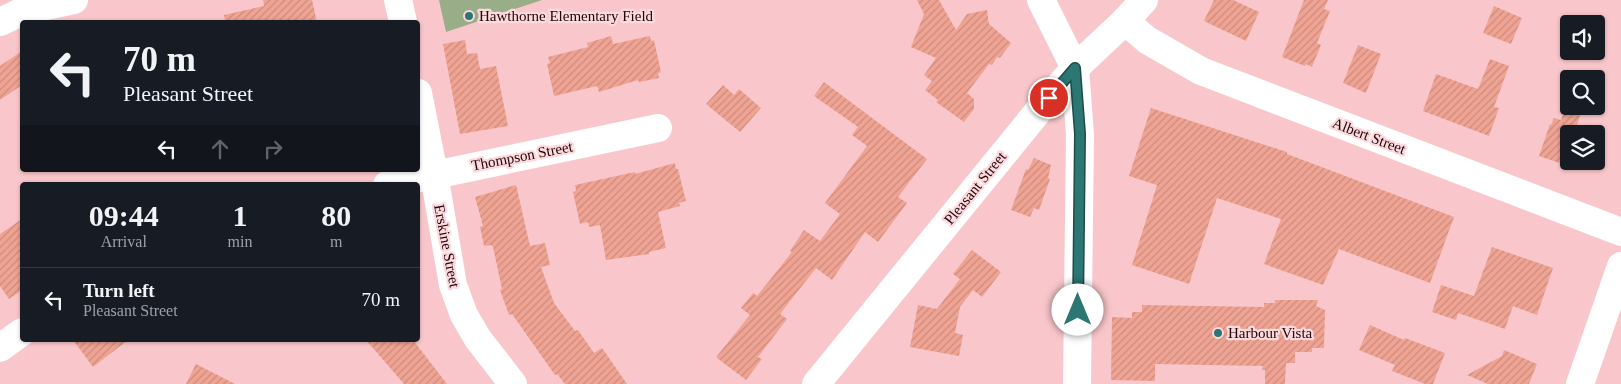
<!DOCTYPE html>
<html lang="en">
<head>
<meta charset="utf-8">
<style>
	body { margin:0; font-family:"Times New Roman",serif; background:#20242c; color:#f1f3f6; height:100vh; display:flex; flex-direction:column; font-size:19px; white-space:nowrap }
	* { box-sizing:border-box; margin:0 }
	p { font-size:16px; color:#9ea1a6 }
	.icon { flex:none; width:28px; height:28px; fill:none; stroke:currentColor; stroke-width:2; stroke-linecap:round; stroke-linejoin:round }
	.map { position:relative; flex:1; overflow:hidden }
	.drawer { position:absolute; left:20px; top:182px; width:400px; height:160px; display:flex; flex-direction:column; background:#171b24; border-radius:5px; box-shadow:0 1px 4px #0004 }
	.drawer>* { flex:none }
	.guide { position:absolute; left:20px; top:20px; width:400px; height:152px; border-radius:5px; box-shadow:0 1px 4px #0004; background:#171b24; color:#f1f3f6; overflow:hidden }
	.fabs { position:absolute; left:1560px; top:15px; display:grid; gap:10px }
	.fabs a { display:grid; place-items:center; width:45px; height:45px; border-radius:5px; background:#171b24; box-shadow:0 1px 4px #0004; font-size:25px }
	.pin { position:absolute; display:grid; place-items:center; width:42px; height:42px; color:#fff; margin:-21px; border:2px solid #fff; border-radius:50%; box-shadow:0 1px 5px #0007 }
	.me { position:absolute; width:55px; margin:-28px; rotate:0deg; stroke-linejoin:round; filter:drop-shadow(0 0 4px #0008) }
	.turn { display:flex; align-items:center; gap:18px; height:105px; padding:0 20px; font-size:22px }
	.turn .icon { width:65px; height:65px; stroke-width:2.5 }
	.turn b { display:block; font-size:35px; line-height:42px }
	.lanes { display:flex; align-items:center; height:48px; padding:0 20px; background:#0003; justify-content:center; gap:25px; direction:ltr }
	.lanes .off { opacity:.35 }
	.eta { display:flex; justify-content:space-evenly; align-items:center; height:85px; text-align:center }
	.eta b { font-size:30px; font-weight:600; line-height:35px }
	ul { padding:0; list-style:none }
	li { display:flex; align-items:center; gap:15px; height:65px; padding:0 20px; border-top:1px solid #363941 }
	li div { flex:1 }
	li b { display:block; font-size:19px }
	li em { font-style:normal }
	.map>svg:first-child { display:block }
</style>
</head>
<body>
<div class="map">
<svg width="1621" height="384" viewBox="0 0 1621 384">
	<defs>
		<pattern id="building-hatch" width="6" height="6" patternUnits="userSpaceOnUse" patternTransform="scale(1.25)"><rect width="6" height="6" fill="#efa393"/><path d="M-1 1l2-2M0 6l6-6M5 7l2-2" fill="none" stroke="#cd8b7d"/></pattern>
	</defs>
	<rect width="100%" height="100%" fill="#f9c7cb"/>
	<path fill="#98ad88" d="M439 0H542L446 32Z"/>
	<g fill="url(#building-hatch)">
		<path d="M263 0H312L317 22H225L224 15 264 6Z"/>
		<path d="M917 0H939L956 30 967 14 987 10 989 24 1011 43 1000 58 997 57 992 65 989 64 967 93 974 99V109L964 122 936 102 938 100 925 90 932 81 924 75 936 58 911 47 924 14Z"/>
		<path d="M1214 0H1233L1259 12 1246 41 1204 21Z"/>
		<path d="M1304 0H1328L1324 9 1330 11 1317 43 1321 45 1312 67 1306 64 1305 66 1282 57Z"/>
		<path d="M1494 6 1522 18 1511 44 1483 33Z"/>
		<path d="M611 36 613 44 650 36 651 41 654 40 661 72 658 73 659 78 639 82 638 80 599 92 597 86 554 96 547 64 550 63 548 57 588 47 587 43Z"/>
		<path d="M465 40 467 54 477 53 480 69 496 66 508 126 460 134 443 44Z"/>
		<path d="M1358 45 1381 54 1366 93 1343 83Z"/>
		<path d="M22 51V85L0 100V66Z"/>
		<path d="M1490 59 1509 66 1494 107 1499 108 1489 136 1423 111 1436 74 1478 89Z"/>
		<path d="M824 82 927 159 898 197 907 203 878 242 865 232 832 280 816 268 780 314 787 319 758 357 762 359 746 380 717 358V356L750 315 741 308 753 293 757 296 792 252 790 251 804 230 820 241 840 214 825 203 867 146 852 135 858 127 814 96Z"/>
		<path d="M723 85 734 95 739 89 761 108 740 132 706 104Z"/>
		<path d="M1569 99V106H1583L1577 125 1587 129 1586 134H1569V161H1576L1574 168 1539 156 1550 124 1551 125 1554 118 1561 120Z"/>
		<path d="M1151 108 1287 152V154L1454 217 1430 283 1339 249 1323 285 1264 264 1281 219 1217 198 1189 284 1132 265 1157 185 1129 176Z"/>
		<path d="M1034 158 1051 165 1048 178 1050 179 1039 210 1034 208 1030 217 1011 210 1026 169 1028 170Z"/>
		<path d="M675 163 676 169H678L686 201 679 203 680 206 658 212 666 248 649 252V254L606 260 600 225 589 227 588 222 580 224 573 192 576 191 575 185 635 172V174Z"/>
		<path d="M516 185 530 246 545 243 550 265 541 267 554 303 575 331 578 330 594 353 602 348 627 384H565L557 374 555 375 512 314 509 315 500 290 502 289 493 247 491 245 484 246 480 227 483 226 475 197Z"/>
		<path d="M22 219V290L9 299 0 286V234Z"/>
		<path d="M1492 247 1553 268 1537 315 1513 306 1505 329 1458 313 1456 320 1432 312 1441 285 1474 296Z"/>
		<path d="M972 250 1001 272 982 297 973 290 960 307 955 333 963 335 959 356 910 347 918 305 937 309 960 279 953 274Z"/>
		<path d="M1275 300H1318L1316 306 1325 310 1324 348H1312V352H1295V363H1286L1285 384H1265V370H1262L1263 366 1155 364V381L1111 380 1112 317 1132 318V312H1142V305L1264 307V303H1275Z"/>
		<path d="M1370 325 1404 340 1405 338 1445 353 1433 384H1425L1392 371 1395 365 1359 350Z"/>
		<path d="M73 340H128L93 367Z"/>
		<path d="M366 340H413L447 384H404Z"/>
		<path d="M1504 350 1537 364 1529 384H1488L1467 375 1502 356Z"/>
		<path d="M196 364 235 384H186Z"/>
	</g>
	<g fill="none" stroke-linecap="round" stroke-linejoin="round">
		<g stroke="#fff" stroke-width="28">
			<path d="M398 0 403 22"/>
			<path d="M1125 21 1147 40 1201 71 1621 232"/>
			<path d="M0 22 23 11 74 0"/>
			<path d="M418 93 434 174 453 285 464 315 478 339 513 384"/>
			<path d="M387 185 658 128"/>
			<path d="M0 348 22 332"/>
			<path d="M1580 384 1621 266"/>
		</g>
		<g stroke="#fff" stroke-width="28">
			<path d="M1041 0 1075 68 1080 135 1077 384"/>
			<path d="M816 384 1049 98 1075 68 1125 21 1144 0"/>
		</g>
	</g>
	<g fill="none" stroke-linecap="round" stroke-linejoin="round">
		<defs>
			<path id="route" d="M1049 98 1075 68 1080 134 1078 310"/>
		</defs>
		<use href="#route" stroke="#1d4d4b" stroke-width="12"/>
		<use href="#route" stroke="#2c7673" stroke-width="9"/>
	</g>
	<g fill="#2c7673" stroke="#fbd9dc" stroke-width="2">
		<circle cx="469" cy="16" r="5"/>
		<circle cx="1218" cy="333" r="5"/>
	</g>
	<g text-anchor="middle" stroke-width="4.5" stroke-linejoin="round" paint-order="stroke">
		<g font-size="15" fill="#20060a" stroke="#fbd9dc" text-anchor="start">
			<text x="479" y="21">Hawthorne Elementary Field</text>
			<text x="1228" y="338">Harbour Vista</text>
		</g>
		<g font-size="15" fill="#20060a" stroke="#fbd9dc">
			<text transform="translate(1369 136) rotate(21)" y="5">Albert Street</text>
			<text transform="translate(522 156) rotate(-11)" y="5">Thompson Street</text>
			<text transform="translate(975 188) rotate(-51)" y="5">Pleasant Street</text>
			<text transform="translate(447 246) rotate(79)" y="5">Erskine Street</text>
		</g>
	</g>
</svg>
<div class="fabs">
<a><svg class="icon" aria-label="sound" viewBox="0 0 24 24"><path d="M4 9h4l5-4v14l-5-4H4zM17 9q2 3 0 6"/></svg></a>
<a><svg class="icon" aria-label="search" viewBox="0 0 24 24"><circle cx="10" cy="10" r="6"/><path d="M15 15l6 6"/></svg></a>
<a><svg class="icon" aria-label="layers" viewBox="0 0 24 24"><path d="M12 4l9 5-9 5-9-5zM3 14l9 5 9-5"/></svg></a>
</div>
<div class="pin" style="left:1049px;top:98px;background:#d93025"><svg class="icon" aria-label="arrive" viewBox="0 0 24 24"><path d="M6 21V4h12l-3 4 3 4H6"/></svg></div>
<svg class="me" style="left:1078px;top:310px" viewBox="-20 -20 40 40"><circle r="19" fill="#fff"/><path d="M0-13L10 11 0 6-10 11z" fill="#2c7673"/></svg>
<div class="guide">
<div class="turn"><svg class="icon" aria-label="left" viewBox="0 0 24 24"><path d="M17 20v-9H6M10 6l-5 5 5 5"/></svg><div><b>70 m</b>Pleasant Street</div></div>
<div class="lanes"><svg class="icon" aria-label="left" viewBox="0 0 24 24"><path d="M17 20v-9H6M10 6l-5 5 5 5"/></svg><svg class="icon off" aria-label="ahead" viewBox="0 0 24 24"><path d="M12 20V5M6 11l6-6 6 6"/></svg><svg class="icon off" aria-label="right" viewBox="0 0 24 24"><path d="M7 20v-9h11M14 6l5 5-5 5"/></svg></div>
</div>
<section class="drawer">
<div class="eta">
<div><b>09:44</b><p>Arrival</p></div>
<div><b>1</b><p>min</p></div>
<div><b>80</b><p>m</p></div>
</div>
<ul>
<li><svg class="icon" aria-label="left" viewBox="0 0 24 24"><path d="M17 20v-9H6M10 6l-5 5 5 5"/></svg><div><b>Turn left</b><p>Pleasant Street</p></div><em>70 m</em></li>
</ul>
</section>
</div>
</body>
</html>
